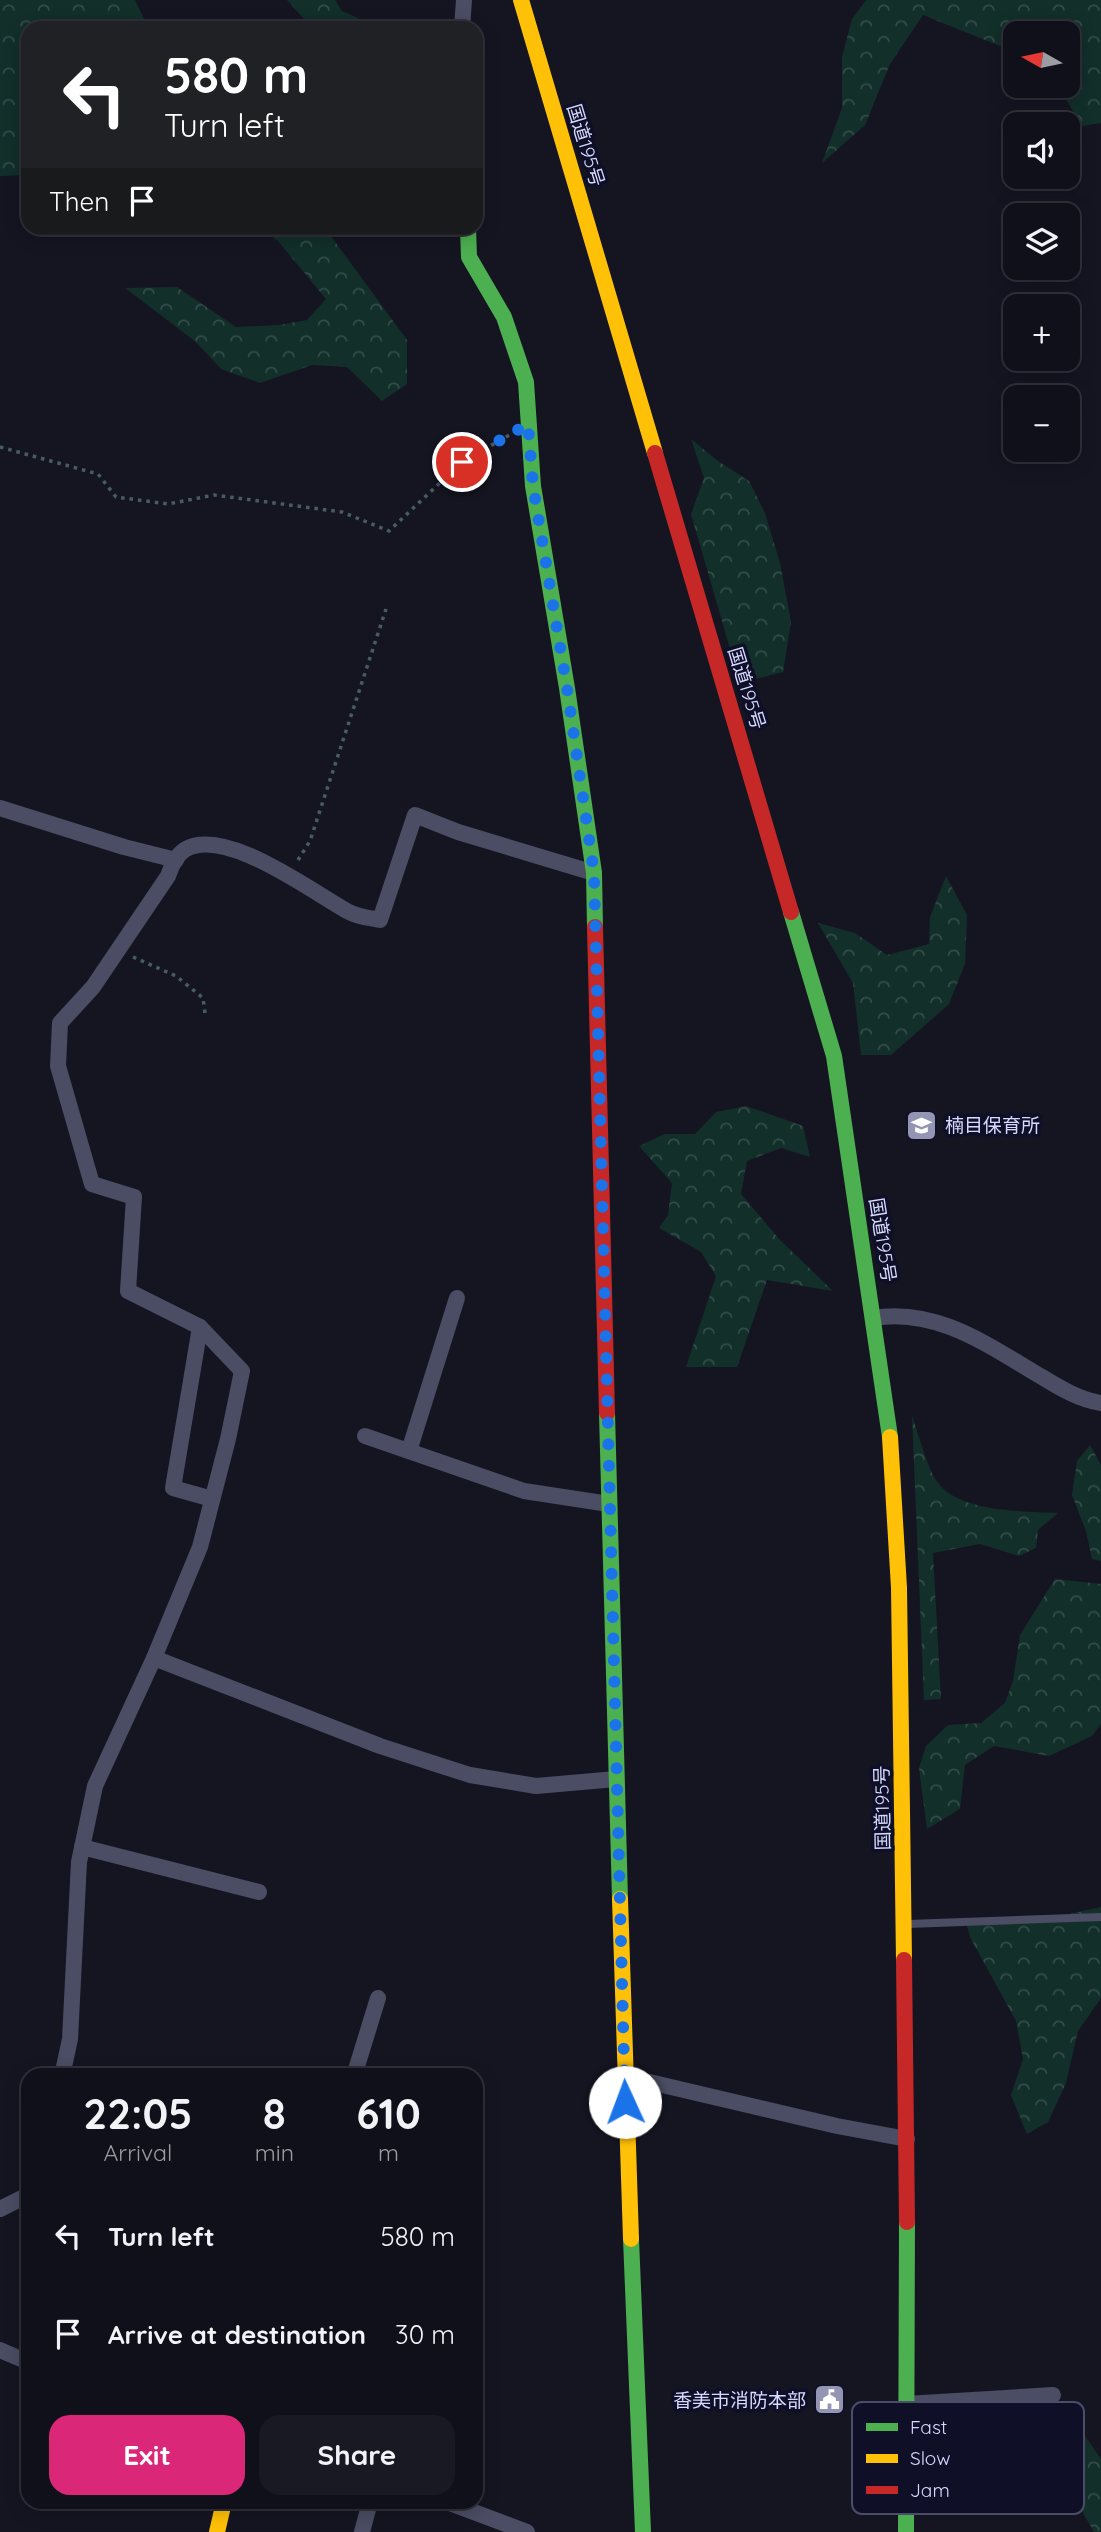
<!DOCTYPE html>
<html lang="en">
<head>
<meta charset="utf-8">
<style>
	body { margin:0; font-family:Quicksand,"Noto Sans JP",sans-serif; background:#191923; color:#f1f3f6; height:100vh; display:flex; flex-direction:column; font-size:26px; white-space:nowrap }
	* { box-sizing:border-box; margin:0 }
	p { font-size:23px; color:#9c9da2 }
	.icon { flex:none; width:38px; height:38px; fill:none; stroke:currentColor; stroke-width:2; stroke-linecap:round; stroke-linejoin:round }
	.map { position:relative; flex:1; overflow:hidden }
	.details { position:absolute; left:21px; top:2068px; width:462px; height:441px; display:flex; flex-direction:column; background:#10101a; border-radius:21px; box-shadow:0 4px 18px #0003,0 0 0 2px #303039 }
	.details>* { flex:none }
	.top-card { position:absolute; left:21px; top:21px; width:462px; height:214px; border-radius:21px; box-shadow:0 4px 18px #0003,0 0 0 2px #303039; background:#202124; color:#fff; overflow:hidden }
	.needle { width:46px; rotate:279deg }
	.tools { position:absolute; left:1003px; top:21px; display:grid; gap:14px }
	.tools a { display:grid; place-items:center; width:77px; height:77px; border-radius:14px; background:#10101a; box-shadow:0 4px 18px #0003,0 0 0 2px #303039; font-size:35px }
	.pin { position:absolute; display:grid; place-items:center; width:60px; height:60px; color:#fff; margin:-30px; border:4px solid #fff; border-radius:50%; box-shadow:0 2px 7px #0007 }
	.me { position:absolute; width:77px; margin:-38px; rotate:358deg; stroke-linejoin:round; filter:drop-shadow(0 0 5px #0008) }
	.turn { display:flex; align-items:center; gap:24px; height:147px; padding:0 28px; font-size:32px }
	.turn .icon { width:91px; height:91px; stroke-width:2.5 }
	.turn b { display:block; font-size:49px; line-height:60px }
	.then { display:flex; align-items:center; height:66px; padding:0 28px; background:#0003; gap:14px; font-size:26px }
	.eta { display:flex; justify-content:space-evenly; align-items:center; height:119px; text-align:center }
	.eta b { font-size:42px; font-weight:700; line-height:49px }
	.action { display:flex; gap:14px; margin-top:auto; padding:14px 28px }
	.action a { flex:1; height:80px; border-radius:21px; background:#db2777; color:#fff; font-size:28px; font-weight:700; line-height:80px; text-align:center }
	.action a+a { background:#191923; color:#f1f3f6 }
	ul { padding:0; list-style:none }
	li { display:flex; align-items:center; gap:21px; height:98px; padding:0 28px }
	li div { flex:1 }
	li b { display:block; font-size:26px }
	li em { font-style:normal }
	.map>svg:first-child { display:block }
</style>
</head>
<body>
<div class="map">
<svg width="1101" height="2532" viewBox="0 0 1101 2532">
	<defs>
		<pattern id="forest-crowns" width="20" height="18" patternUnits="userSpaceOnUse" patternTransform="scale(1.75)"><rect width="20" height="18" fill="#122f2a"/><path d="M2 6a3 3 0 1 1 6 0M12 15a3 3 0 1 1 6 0" fill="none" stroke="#344d4a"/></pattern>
	</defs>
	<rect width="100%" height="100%" fill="#151522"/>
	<g fill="url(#forest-crowns)">
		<path d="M0 0H135L146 23 145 28H28V175L0 176Z"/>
		<path d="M287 0H335L342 11 380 28H312Z"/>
		<path d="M866 0H1101V123L1082 126 1058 86H1068V33H1015V52L923 15 890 64 865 125 822 163 842 108V57L852 19Z"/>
		<path d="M260 228H325L407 340V384L382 401 347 367 312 365 260 383 221 369 196 342 125 288 177 287 236 327 279 325 307 320 326 299 278 241Z"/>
		<path d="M691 439 718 461 749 481 765 513 780 563 791 622 783 672 740 683 691 514 704 478Z"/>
		<path d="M946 876 967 915 965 964 949 1004 891 1055H861L853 983 818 923 855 933 887 955 929 944 930 917Z"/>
		<path d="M746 1106 803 1126 810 1157 781 1148 747 1161 741 1194 780 1240 833 1291 767 1280 737 1367H686L716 1276 701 1252 659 1228 668 1215 672 1183 639 1146 665 1134H695L716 1112Z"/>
		<path d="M912 1416C918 1432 928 1471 938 1483 962 1513 1023 1511 1058 1513L1038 1530 1036 1548 1019 1556 980 1544 933 1553 941 1699 924 1700Z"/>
		<path d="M1090 1445 1101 1465V1561L1092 1559 1086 1531 1072 1495 1077 1461Z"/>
		<path d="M1055 1579 1101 1584V1724L1092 1736 1049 1756 994 1746 965 1765 960 1809 927 1829 919 1768 926 1746 948 1725 981 1723 1005 1703 1013 1681 1020 1635Z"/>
		<path d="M1101 1907V1998L1078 2031 1066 2083 1048 2122 1027 2134 1011 2095 1023 2059 1016 2021 971 1939 965 1920 1065 1915Z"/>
		<path d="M1074 2420 1101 2459V2532H1094L1079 2506 1071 2447 1056 2421Z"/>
	</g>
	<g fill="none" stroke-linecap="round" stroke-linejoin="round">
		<g stroke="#485c65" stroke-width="3.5" stroke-dasharray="3.5 5" stroke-linecap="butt">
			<path d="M0 447 98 474 116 497 168 504 214 495 342 512 389 531 462 462 511 434"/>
			<path d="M298 860 310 841 386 609"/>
			<path d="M133 957 176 976 203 998 205 1013"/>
		</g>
		<path stroke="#4a4d63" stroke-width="8" d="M908 1924 1101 1917"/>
		<g stroke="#4a4d63" stroke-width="16">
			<path d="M462 28 464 0"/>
			<path d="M0 808 124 847 176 860"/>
			<path d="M873 1318C937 1307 989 1346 1042 1377 1060 1388 1080 1400 1101 1403"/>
			<path d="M200 1327 173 1488 212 1499"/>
			<path d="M365 1436 524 1491 609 1504"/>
			<path d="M409 1451 457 1298"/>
			<path d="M154 1658 380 1746 470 1775 536 1786 616 1779"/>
			<path d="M82 1847 259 1892"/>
			<path d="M62 2076 70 2039 79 1862 95 1786 154 1658 200 1547 228 1439 242 1371 200 1327 128 1291 134 1197 92 1184 58 1066 60 1023 93 987 168 876C171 867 177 854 186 849 227 827 312 892 349 912 358 917 370 918 380 920L415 815 458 832 594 873"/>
			<path d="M354 2076 378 1998"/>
			<path d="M624 2076 837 2126 907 2139"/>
			<path d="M0 2209 28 2195"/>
			<path d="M0 2350 28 2362"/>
			<path d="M906 2404 1053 2395"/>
			<path d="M447 2502 527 2532"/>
			<path d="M362 2532 370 2502"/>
		</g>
		<g stroke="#4caf50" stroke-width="16">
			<path d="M468 228 469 257 504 317 526 382 533 486 567 688 594 873 595 927"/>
			<path d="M791 912 834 1056 890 1437"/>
			<path d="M607 1413 620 1899"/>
			<path d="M631 2239 643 2532"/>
			<path d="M906 2532 907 2222"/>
		</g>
		<g stroke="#ffc107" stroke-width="16">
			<path d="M521 0 655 453"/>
			<path d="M890 1437 899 1588 904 1960"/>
			<path d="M620 1899 631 2239"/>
			<path d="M217 2532 224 2502"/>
		</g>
		<g stroke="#c62828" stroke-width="16">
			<path d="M655 453 791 912"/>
			<path d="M595 927 607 1413"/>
			<path d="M904 1960 907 2222"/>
		</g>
	</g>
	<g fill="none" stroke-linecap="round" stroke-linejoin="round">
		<path stroke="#1a73e8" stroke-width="12" stroke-dasharray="0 21.6" d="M462 462 528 424 533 486 567 688 594 873 625 2102"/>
	</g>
	<defs>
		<symbol id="school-square" viewBox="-11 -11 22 22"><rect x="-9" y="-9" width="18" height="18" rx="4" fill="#9395b2" stroke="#0f1028"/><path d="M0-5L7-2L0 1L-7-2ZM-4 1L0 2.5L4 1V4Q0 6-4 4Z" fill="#fff"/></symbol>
		<symbol id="civic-square" viewBox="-11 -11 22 22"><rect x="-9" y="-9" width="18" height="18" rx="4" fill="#9395b2" stroke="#0f1028"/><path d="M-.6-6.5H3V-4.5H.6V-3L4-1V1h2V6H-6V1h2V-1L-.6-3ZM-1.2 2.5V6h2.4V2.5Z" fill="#fff"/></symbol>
	</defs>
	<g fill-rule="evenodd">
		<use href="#school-square" x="904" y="1108" width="35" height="35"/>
		<use href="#civic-square" x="812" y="2382" width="35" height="35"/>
	</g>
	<g text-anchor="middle" stroke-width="7" stroke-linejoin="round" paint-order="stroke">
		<g font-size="19" fill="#d7daff" stroke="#0f1028">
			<text transform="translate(586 145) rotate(73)" y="7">国道195号</text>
			<text transform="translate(747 688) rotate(73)" y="7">国道195号</text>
			<text transform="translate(883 1240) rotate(81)" y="7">国道195号</text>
			<text transform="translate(882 1808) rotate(-91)" y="7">国道195号</text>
		</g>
		<g font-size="19" fill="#d7daff" stroke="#0f1028" text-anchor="start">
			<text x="945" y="1132">楠目保育所</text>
			<text x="806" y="2407" text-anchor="end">香美市消防本部</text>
		</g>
	</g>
	<rect x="852" y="2402" width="232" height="112" rx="10" fill="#0f1028" stroke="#4b4d68" stroke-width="2"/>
	<rect x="866" y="2423" width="32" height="8" fill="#4caf50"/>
	<rect x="866" y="2454" width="32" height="9" fill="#ffc107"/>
	<rect x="866" y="2486" width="32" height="8" fill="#c62828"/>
	<g font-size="19" fill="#d7daff">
		<text x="910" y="2434">Fast</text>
		<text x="910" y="2465">Slow</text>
		<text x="910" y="2497">Jam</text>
	</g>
</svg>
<div class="tools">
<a><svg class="needle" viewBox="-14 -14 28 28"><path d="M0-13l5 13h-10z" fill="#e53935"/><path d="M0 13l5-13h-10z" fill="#9c9da2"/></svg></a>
<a><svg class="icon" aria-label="sound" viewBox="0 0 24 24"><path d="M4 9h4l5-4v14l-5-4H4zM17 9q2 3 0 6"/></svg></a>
<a><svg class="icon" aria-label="layers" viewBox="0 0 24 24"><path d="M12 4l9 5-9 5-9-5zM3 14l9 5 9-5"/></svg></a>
<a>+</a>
<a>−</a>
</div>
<div class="pin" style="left:462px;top:462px;background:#d93025"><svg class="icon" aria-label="arrive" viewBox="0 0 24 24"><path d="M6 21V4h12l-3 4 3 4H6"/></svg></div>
<svg class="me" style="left:625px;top:2102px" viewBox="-20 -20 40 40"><circle r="19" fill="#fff"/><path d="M0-13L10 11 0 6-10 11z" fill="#1a73e8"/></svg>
<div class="top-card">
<div class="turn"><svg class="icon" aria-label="left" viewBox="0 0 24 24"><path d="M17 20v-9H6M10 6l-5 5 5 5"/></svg><div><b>580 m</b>Turn left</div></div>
<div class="then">Then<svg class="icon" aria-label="arrive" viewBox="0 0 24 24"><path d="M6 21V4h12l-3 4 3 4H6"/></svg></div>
</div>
<section class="details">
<div class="eta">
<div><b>22:05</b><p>Arrival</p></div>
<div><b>8</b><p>min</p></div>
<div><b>610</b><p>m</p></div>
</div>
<ul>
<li><svg class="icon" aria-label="left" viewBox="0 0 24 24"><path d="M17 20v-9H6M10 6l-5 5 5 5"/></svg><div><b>Turn left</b></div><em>580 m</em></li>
<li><svg class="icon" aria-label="arrive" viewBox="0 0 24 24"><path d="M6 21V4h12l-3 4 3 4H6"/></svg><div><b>Arrive at destination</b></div><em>30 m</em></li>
</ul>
<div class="action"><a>Exit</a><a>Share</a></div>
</section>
</div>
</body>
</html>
